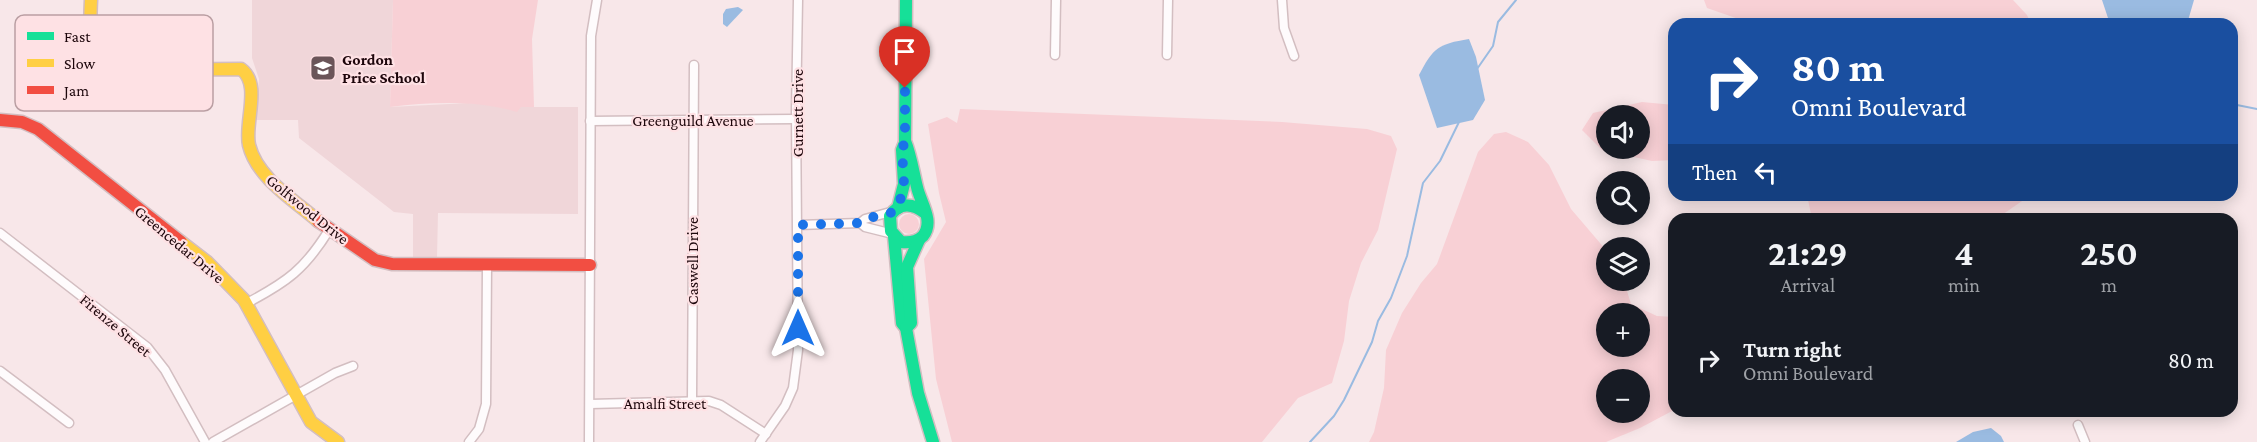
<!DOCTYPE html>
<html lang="en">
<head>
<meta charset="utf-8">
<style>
	body { margin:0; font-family:"Crimson Pro",serif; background:#20242c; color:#f1f3f6; height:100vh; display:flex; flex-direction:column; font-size:22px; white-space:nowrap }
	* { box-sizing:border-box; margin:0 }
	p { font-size:20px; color:#9ea1a6 }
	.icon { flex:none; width:33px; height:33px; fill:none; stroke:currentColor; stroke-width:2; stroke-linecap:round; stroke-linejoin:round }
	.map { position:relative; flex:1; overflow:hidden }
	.side { position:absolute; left:1668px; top:213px; width:570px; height:204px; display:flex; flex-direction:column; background:#171b24; border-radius:18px; box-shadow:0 3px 15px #0003 }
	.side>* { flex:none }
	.top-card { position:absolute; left:1668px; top:18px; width:570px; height:183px; border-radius:18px; box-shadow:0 3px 15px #0003; background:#1a4fa0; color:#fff; overflow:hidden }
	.fabs { position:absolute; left:1596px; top:105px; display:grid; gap:12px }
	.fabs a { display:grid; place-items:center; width:54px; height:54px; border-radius:50%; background:#171b24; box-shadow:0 3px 15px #0003; font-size:30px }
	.pin { position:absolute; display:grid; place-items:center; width:51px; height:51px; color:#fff; margin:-62px -26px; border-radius:50% 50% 50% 0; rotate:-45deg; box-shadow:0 0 6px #0007 }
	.pin .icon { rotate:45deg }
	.me { position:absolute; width:66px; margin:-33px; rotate:0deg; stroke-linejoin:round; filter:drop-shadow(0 0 4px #0008) }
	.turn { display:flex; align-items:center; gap:21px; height:126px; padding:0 24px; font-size:27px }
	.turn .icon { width:78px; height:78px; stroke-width:2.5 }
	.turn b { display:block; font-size:42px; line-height:51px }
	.then { display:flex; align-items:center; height:57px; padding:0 24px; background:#0003; gap:12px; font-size:22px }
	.eta { display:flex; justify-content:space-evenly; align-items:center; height:102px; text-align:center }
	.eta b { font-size:36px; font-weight:700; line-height:42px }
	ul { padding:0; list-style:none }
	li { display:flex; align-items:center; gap:18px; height:90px; padding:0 24px }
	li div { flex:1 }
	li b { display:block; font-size:22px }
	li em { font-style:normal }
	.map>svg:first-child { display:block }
</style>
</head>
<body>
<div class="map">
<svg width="2257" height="442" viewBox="0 0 2257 442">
	<rect width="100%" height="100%" fill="#f8e7e9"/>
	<path fill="#f0d6d9" d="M252 0H393L390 107 469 103 534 107H578V214L438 213 437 258H413V214L394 212 299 138 298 120H255L259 79 252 58Z"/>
	<g fill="#f8d0d5" fill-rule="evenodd">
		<path d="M393 0H538L532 39 534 107H521L517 112C476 100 432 102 390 107Z"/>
		<path d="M1704 0H2013L2027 15 2031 24H1753L1707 8Z"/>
		<path d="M1642 102 1674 105V160L1652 161 1602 150 1582 130 1593 113ZM1606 116H1640V148H1606Z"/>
		<path d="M960 109 1282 122 1367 129 1391 136 1397 149 1378 230 1361 263 1349 301 1344 341 1332 383 1298 398 1262 442H952L936 379 924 259 946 222 939 193 928 124 947 117 957 123Z"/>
		<path d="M1506 132 1528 142 1549 165 1571 209 1606 250V280L1624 281 1631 304 1657 316 1674 317V410L1640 428 1606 442H1369L1374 432 1384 388 1386 350 1402 313 1421 283 1437 264 1478 152 1494 134ZM1606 314H1640V346H1606ZM1606 380H1640V412H1606Z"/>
		<path d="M1807 195H2028L2025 199 1996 219H1812Z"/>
		<circle cx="909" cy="224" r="10"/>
	</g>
	<g fill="#9abbe1">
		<path d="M2102 0H2194L2187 24H2110Z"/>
		<path d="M738 7 743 10 727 27 723 24V14L726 9Z"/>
		<path d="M1469 39 1476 57 1485 100 1473 120 1437 128 1419 75C1433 48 1438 44 1469 39Z"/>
		<path d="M1991 428 2001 436 2004 442H1956L1973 432Z"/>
	</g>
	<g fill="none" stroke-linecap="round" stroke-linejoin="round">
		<g stroke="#9abbe1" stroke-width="2">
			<path d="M1477 69 1493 46 1498 22 1516 0"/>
			<path d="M2232 104 2257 109"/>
			<path d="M1310 442 1334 416 1344 400 1372 342 1378 321 1391 298 1407 256 1423 183 1440 161 1459 122"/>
		</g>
		<defs>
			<g id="street">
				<path d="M1282 0 1284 28 1294 56"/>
				<path d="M1055 55 1056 0"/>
				<path d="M1167 55 1168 0"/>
				<path d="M590 121 797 119"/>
				<path d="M860 223 865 227 893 234"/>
				<path d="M798 225 860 223 865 219 894 211"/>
				<path d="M0 233 147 347 165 370 205 442"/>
				<path d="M247 303C287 282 305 269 329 230"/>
				<path d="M0 371 69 423"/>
				<path d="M692 401 694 65"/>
				<path d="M590 404 709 401 721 405 766 434"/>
				<path d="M2078 425 2085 442"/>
				<path d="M213 442 335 373 353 366"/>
				<path d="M469 442 479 429 486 404 487 266"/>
				<path d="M589 442 591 36 597 0"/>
				<path d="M760 442 785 406 793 388 798 350 796 112 798 0"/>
			</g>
			<g id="fast">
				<path d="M906 0 905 141C911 156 913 171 917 187 920 202 935 221 923 236 917 242 909 243 901 242L891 231 890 216C899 202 913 203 925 213"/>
				<path d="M898 208 904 184 902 150 904 145"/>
				<path d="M894 236 902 323 906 328 918 393 933 442"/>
				<path d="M906 328 911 323 907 267 919 240"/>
			</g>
			<g id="slow">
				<path d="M91 0C89 39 90 53 128 70L241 69C262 84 244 123 249 145 257 178 294 200 318 221"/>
				<path d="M181 242 207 262 244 300 311 422 338 442"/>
			</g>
			<g id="jam">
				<path d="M0 120 22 122 38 129 181 242"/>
				<path d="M318 221 375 260 392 264 590 265"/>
			</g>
		</defs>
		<use href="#street" stroke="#d3bec1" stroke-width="11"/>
		<use href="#fast" stroke="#d3bec1" stroke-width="15"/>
		<use href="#slow" stroke="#d3bec1" stroke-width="15"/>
		<use href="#jam" stroke="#d3bec1" stroke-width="15"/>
		<use href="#street" stroke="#fefbfc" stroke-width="8"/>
		<use href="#fast" stroke="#16e098" stroke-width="12"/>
		<use href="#slow" stroke="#ffcf43" stroke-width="12"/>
		<use href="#jam" stroke="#f24e42" stroke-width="12"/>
	</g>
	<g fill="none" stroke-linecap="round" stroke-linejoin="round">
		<path stroke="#1a73e8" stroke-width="10" stroke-dasharray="0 18" d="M798 328V225L860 223 865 219 894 212 900 201 904 184 902 150 905 141V88"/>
	</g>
	<defs>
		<symbol id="school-square" viewBox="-11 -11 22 22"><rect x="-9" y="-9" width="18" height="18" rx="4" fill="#6a5559" stroke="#fee1e4"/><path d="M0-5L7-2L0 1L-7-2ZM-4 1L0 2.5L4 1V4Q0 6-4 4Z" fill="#fff"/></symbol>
	</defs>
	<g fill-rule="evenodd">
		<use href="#school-square" x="308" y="53" width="30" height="30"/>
	</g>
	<g text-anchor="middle" stroke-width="4.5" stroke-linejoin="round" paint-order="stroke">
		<g font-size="16" font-weight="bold" fill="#1d060b" stroke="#fee1e4" text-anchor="start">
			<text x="342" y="65">Gordon<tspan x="342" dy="18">Price School</tspan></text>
		</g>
		<g font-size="16" fill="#1d060b" stroke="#fee1e4">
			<text transform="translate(797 113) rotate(-90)" y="6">Gurnett Drive</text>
			<text x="693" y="126">Greenguild Avenue</text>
			<text transform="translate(308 209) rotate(39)" y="6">Golfwood Drive</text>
			<text transform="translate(180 244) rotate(40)" y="6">Greencedar Drive</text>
			<text transform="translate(692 261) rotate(-90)" y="6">Caswell Drive</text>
			<text transform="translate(116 325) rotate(40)" y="6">Firenze Street</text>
			<text x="665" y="409">Amalfi Street</text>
		</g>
	</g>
	<rect x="15" y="15" width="198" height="96" rx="9" fill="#fee1e4" stroke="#ba9fa3" stroke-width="1.5"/>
	<rect x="27" y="32" width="27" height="8" fill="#16e098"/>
	<rect x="27" y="59" width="27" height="8" fill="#ffcf43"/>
	<rect x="27" y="86" width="27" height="8" fill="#f24e42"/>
	<g font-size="16" fill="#1d060b">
		<text x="64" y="42">Fast</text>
		<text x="64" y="69">Slow</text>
		<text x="64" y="96">Jam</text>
	</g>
</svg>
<div class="fabs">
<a><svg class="icon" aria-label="sound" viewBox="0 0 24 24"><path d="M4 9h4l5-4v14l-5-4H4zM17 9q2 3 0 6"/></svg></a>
<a><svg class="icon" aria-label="search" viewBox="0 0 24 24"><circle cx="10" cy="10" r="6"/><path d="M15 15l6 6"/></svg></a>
<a><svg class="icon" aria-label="layers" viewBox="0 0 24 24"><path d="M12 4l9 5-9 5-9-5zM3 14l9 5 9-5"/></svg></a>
<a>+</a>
<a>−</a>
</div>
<div class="pin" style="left:905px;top:88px;background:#d93025"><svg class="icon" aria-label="arrive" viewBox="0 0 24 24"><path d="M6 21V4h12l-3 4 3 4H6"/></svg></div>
<svg class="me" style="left:798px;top:328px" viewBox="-20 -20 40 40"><path d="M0-17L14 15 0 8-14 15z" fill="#1a73e8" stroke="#fff" stroke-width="4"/></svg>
<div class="top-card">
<div class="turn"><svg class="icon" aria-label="right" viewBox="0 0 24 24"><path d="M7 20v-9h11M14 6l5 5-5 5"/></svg><div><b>80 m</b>Omni Boulevard</div></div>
<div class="then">Then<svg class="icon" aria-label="left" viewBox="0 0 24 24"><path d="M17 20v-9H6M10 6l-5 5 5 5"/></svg></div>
</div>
<section class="side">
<div class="eta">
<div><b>21:29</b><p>Arrival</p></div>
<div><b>4</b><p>min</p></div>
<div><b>250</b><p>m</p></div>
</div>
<ul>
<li><svg class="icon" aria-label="right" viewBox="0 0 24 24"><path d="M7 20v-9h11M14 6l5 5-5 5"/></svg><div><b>Turn right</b><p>Omni Boulevard</p></div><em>80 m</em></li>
</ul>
</section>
</div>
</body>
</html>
